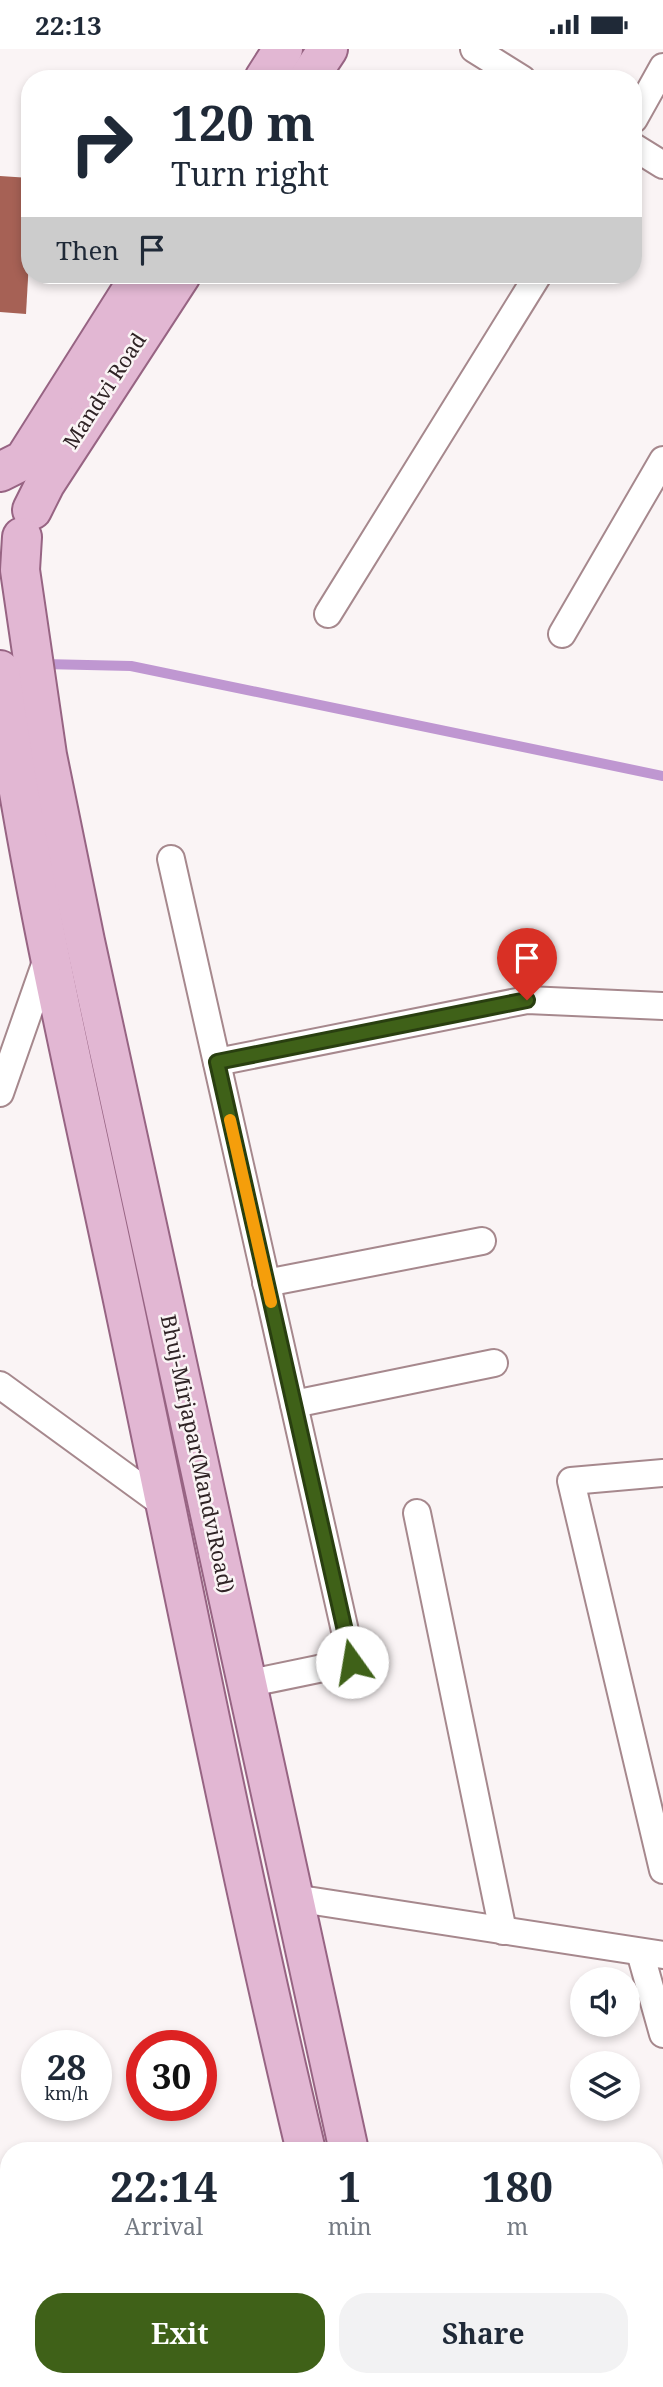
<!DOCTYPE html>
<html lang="en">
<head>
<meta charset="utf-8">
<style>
	body { margin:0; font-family:"Noto Serif",serif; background:#f2f2f3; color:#1f2937; height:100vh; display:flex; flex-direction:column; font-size:26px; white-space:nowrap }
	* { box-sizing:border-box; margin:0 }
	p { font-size:23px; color:#747a83 }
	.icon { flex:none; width:38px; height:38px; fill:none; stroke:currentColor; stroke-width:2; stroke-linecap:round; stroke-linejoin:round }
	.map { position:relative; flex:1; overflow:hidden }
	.drawer { position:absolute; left:0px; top:2093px; width:663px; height:245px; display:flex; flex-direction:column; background:#fff; border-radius:28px 28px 0 0; box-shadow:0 4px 10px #0003 }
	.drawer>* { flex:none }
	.banner { position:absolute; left:21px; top:21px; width:621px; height:214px; border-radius:28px; box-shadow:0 4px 10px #0003; background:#fff; color:#1f2937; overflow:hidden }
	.controls { position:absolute; left:570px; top:1918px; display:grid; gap:14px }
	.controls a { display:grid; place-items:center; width:70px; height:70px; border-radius:50%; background:#fff; box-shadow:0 4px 10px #0003; font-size:35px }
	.speed { position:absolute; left:21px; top:1981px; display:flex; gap:14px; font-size:35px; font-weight:700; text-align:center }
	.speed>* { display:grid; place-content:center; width:91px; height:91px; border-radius:50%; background:#fff; box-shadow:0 4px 10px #0003; line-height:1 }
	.speed small { font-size:18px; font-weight:400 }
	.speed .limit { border:10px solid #d22; background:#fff; color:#111 }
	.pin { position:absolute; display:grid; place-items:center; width:60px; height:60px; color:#fff; margin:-72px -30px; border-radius:50% 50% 50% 0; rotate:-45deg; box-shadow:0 0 7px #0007 }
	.pin .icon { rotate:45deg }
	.me { position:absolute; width:77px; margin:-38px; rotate:347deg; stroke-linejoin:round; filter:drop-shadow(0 0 5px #0008) }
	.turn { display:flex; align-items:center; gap:24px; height:147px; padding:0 35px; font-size:32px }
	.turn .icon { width:91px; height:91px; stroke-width:2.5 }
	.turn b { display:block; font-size:49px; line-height:60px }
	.then { display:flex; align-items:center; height:66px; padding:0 35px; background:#0003; gap:14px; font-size:26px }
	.eta { display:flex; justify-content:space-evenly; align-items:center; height:119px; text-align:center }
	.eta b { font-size:42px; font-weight:700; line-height:49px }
	.action { display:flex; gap:14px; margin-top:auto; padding:14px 35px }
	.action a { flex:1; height:80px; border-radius:28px; background:#3f6118; color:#fff; font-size:28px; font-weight:700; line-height:80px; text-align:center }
	.action a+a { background:#f2f2f3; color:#1f2937 }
	.status { display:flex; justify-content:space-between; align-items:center; height:49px; padding:0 35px; background:#fff; direction:ltr }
	.status svg { height:19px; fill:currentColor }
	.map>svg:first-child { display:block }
</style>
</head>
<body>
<div class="status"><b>22:13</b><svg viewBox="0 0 49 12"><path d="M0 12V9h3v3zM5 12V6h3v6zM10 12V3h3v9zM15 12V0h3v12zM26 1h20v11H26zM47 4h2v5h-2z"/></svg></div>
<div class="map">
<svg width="663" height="2338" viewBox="0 0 663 2338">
	<rect width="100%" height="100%" fill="#faf4f5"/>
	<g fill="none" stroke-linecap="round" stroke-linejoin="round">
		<path stroke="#bf97d1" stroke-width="10" d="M43 615 131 617 663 727"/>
	</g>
	<path fill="#a66155" d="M0 127 30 129V194L26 265 0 263Z"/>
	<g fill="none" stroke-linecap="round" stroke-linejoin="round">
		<defs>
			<g id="street">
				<path d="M474 0 522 30"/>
				<path d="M634 70 663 18"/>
				<path d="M634 98 663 116"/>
				<path d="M328 565 538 226"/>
				<path d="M562 585 663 411"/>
				<path d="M171 810 352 1613 246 1635"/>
				<path d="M217 1013 527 951 663 957"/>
				<path d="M0 1044 48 907"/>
				<path d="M266 1234 482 1192"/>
				<path d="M0 1336 166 1457"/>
				<path d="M294 1355 494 1314"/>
				<path d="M663 1424 571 1432 663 1821"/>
				<path d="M417 1464 503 1882"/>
				<path d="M294 1849 663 1906"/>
				<path d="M640 1903 663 1985"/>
				<path d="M654 2144 663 2142"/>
				<path d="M509 2329 511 2338"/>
			</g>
			<g id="primary">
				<path d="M264 30 283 0"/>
				<path d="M308 30 328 0"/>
				<path d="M0 423 24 411 141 226"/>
				<path d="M32 461 45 435 181 226"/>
				<path d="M22 488 20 521 47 706 85 892 349 2102"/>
				<path d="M0 621C30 839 82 1054 127 1270 185 1547 240 1826 306 2102"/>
				<path d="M359 2329 361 2338"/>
				<path d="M398 2329 400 2338"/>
			</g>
		</defs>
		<use href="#street" stroke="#a6888d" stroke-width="30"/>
		<use href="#primary" stroke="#976483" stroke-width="42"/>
		<use href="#street" stroke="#fff" stroke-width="26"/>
		<use href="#primary" stroke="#e2b7d3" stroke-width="38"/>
	</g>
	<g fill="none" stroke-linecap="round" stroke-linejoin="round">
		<defs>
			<path id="route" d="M352 1613 217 1013 527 951"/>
		</defs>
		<use href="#route" stroke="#293f10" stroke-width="18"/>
		<use href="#route" stroke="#3f6118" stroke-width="12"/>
		<path stroke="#f59e0b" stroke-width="12" d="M230 1071 271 1253"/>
	</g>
	<g text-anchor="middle" stroke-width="5" stroke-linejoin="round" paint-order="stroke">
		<g font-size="21" fill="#2f2325" stroke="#faf4f5">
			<text transform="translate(105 342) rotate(-57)" y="7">Mandvi Road</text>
			<text transform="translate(197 1405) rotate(78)" y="7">Bhuj-Mirjapar(MandviRoad)</text>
		</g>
	</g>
</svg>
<div class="controls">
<a><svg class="icon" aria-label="sound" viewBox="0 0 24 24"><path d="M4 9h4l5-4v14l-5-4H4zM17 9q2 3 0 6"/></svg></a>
<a><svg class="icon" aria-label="layers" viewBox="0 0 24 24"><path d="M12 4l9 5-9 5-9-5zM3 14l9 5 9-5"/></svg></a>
</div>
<div class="speed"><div>28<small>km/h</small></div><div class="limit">30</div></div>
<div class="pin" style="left:527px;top:951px;background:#d93025"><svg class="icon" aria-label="arrive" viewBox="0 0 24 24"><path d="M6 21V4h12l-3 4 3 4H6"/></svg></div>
<svg class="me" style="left:352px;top:1613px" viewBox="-20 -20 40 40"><circle r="19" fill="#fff"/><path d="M0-13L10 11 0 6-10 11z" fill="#3f6118"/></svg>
<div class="banner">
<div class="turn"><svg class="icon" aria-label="right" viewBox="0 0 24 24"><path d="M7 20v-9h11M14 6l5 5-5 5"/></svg><div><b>120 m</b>Turn right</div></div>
<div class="then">Then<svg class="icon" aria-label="arrive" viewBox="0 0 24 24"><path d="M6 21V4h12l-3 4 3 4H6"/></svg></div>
</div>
<section class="drawer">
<div class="eta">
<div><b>22:14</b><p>Arrival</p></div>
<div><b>1</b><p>min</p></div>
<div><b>180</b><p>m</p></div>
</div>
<div class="action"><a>Exit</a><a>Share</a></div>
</section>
</div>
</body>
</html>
